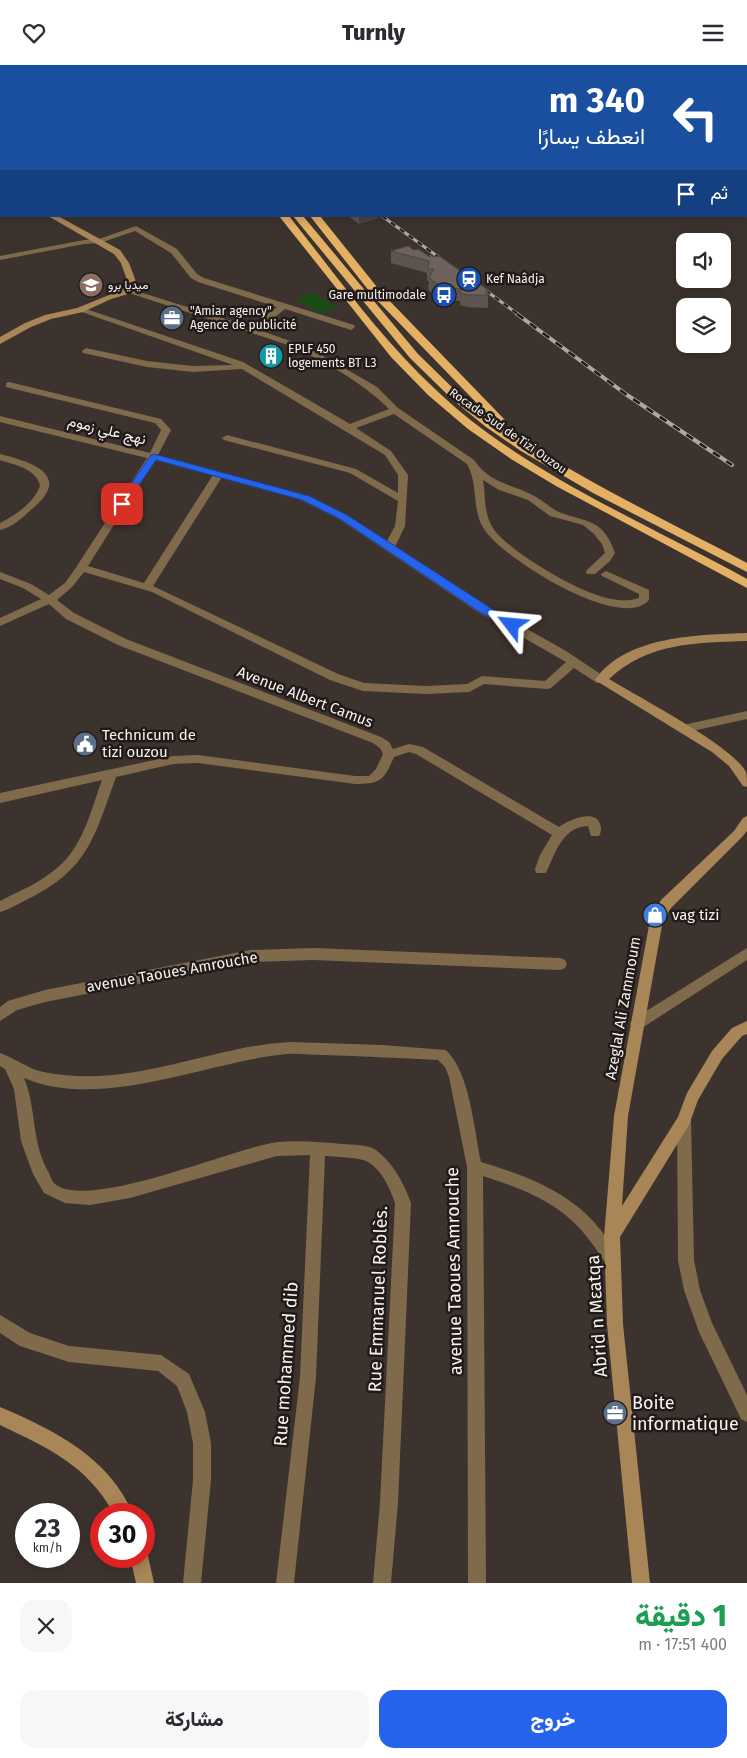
<!DOCTYPE html>
<html lang="ar">
<head>
<meta charset="utf-8">
<style>
	body { margin:0; font-family:"Fira Sans",Vazirmatn,sans-serif; background:#f7f7f7; color:#2b2b33; direction:rtl; height:100vh; display:flex; flex-direction:column; font-size:19px; white-space:nowrap }
	* { box-sizing:border-box; margin:0 }
	p { font-size:16px; color:#7c7c81 }
	.icon { flex:none; width:28px; height:28px; fill:none; stroke:currentColor; stroke-width:2; stroke-linecap:round; stroke-linejoin:round }
	.map { position:relative; height:1518px; overflow:hidden; direction:ltr }
	.drawer { display:flex; flex-direction:column; background:#fff; flex:1 }
	.drawer>* { flex:none }
	.top-card { position:absolute; left:0px; top:0px; width:748px; height:152px; box-shadow:0 2px 12px #0003; direction:rtl; background:#1a4fa0; color:#fff; overflow:hidden }
	.controls { position:absolute; left:676px; top:168px; display:grid; gap:10px }
	.controls a { display:grid; place-items:center; width:55px; height:55px; border-radius:10px; background:#fff; box-shadow:0 2px 12px #0003; font-size:25px }
	.speed { position:absolute; left:15px; top:1438px; display:flex; gap:10px; font-size:25px; font-weight:700; text-align:center }
	.speed>* { display:grid; place-content:center; width:65px; height:65px; border-radius:50%; background:#fff; box-shadow:0 2px 12px #0003; line-height:1 }
	.speed small { font-size:12px; font-weight:400 }
	.speed .limit { border:8px solid #d22; background:#fff; color:#111 }
	.pin { position:absolute; display:grid; place-items:center; width:42px; height:42px; color:#fff; margin:-21px; border-radius:10px; box-shadow:0 2px 8px #0006 }
	.me { position:absolute; width:55px; margin:-28px; rotate:299deg; stroke-linejoin:round; filter:drop-shadow(0 0 4px #0008) }
	.turn { display:flex; align-items:center; gap:18px; height:105px; padding:0 20px; font-size:22px }
	.turn .icon { width:65px; height:65px; stroke-width:2.5 }
	.turn b { display:block; font-size:35px; line-height:42px }
	.then { display:flex; align-items:center; height:48px; padding:0 20px; background:#0003; gap:10px; font-size:19px }
	.round { display:grid; place-items:center; flex:none; width:52px; height:52px; border-radius:15px; background:#f7f7f7 }
	.overview { display:flex; align-items:center; justify-content:space-between; height:85px; padding:0 20px }
	h1 { font-size:30px; font-weight:800; line-height:38px; color:#1e9e55 }
	.cta { display:flex; gap:10px; margin-top:auto; padding:10px 20px }
	.cta a { flex:1; height:58px; border-radius:15px; background:#2563eb; color:#fff; font-size:20px; font-weight:800; line-height:58px; text-align:center }
	.cta a+a { background:#f7f7f7; color:#2b2b33 }
	header { display:flex; justify-content:space-between; align-items:center; height:65px; padding:0 20px; background:#fff; font-size:22px; font-weight:800 }
	.map>svg:first-child { display:block }
</style>
</head>
<body>
<header><svg class="icon" aria-label="menu" viewBox="0 0 24 24"><path d="M4 6h16M4 12h16M4 18h16"/></svg>Turnly<svg class="icon" aria-label="heart" viewBox="0 0 24 24"><path d="M12 20l-8-8c-3-5 5-10 8-4 3-6 11-1 8 4z"/></svg></header>
<div class="map">
<svg width="747" height="1518" viewBox="0 0 747 1518">
	<rect width="100%" height="100%" fill="#3d332e"/>
	<path fill="#1c4c15" d="M311 227 338 242 322 249 296 235Z"/>
	<g fill="none" stroke-linecap="round" stroke-linejoin="round">
		<g fill="#7f6a4c" fill-rule="evenodd">
			<path d="M81 0H89V1H82Z"/>
			<rect x="0" y="64" width="1" height="4"/>
			<rect x="746" y="95" width="1" height="4"/>
			<path d="M136 161 177 184 197 209 204 213 354 260 355 262 351 265 285 244 259 265 310 283 377 322 398 343 474 395C492 421 513 418 536 432 544 436 551 444 559 447 587 458 603 453 615 488L610 496 595 509H587L586 507 587 505 605 488 602 479 594 469 583 460 550 451 528 435 499 425 483 415C486 432 483 447 493 463 506 484 569 521 594 529 608 534 625 538 639 533V529L602 511 601 509 606 506 649 525V535C621 568 501 492 484 464 471 444 479 420 467 399L394 349 356 363 391 386 408 410 405 461 395 482 483 539 566 586 605 612 607 615 605 618H597L574 603 551 623 547 624 484 619 469 627 426 629 363 626 330 615 152 527 84 507 72 522 57 535 74 548 126 574 381 672 389 677 393 684 409 679 423 682 559 762C567 756 595 743 600 759 602 764 601 767 599 771H591L588 761C562 762 555 789 546 808H536L535 804 540 790 552 770 416 689 409 687 394 692C384 715 381 719 355 719L198 698 173 699 116 712C95 769 90 802 32 832 21 837 11 844 0 847V836C19 826 40 818 57 803 83 782 91 745 102 715L0 738V728L173 691 198 690 355 711H369L376 704 383 689 380 683 373 678 118 580 66 554 49 539 0 561V553L41 534 23 523 0 514V507L31 519 49 530 65 518 75 504 147 393 0 357V351L150 388 161 365 155 358 6 322V318L9 317 161 354 171 365 158 390 309 431 347 450 387 476 395 461 398 436 350 408 224 375 222 373 227 370 356 404 398 428V410L385 390 242 304 193 307 147 302 83 288 82 286 86 283 147 296 193 301 233 300 76 245 83 243 243 297 350 359 389 344C361 316 324 296 288 280L123 226 130 224 251 262 277 242 198 217 191 213 171 188 135 166 100 178 84 179 0 195V191L84 175 99 174ZM155 395 213 410 144 518 88 501ZM222 412 301 435 339 454 475 545 566 597 545 616 482 611 467 619 426 621 364 618 338 609 153 521Z"/>
			<path d="M0 389C32 397 73 410 32 444 22 453 13 462 0 465V458C15 451 36 436 40 420 35 403 15 400 0 395Z"/>
			<path d="M747 646V654L683 668 677 664 683 660Z"/>
			<path d="M313 883 560 893 565 895 567 899 565 903 560 905 313 895 251 897 45 937 17 945 0 956V942L8 936 45 925 251 885Z"/>
			<path d="M747 883V895L642 963 637 965 632 963 630 959 632 955Z"/>
			<path d="M290 977 382 980 446 985C470 1008 474 1064 481 1097 530 1112 576 1129 606 1172 611 1180 617 1187 621 1195L619 1200 613 1203 607 1200C599 1189 592 1177 582 1166 556 1136 520 1123 483 1111L486 1518H468L467 1102 449 1012 445 1002 438 995C400 993 362 991 324 990 311 990 298 988 286 989 206 997 101 1046 24 1013 37 1044 31 1078 49 1108 50 1111 52 1116 54 1118 86 1148 235 1082 278 1077 299 1075 321 1077 343 1079 353 1080 367 1079 376 1085 394 1099 403 1117 411 1138L398 1438 391 1518H373L380 1438 395 1138C390 1123 381 1103 366 1096 357 1092 335 1092 325 1091L316 1312 294 1518H276L300 1312 310 1090 277 1091 130 1133 90 1140 65 1138 44 1128 33 1109 21 1076 14 1024 5 1004 0 1001V988C11 992 20 998 31 1003 40 1007 54 1009 64 1010 141 1019 214 981 290 977Z"/>
			<path d="M684 1048 689 1050 691 1055 694 1195 700 1225 712 1258 747 1330V1357L741 1354 699 1267 684 1225 678 1195 677 1055 679 1050Z"/>
			<path d="M0 1250 30 1268 69 1281 161 1290 189 1309 205 1347 211 1378V1415L201 1518H183L193 1415V1378L187 1347 177 1321 158 1306 69 1297 20 1281 0 1268Z"/>
		</g>
		<g fill="#a88657" fill-rule="evenodd">
			<path d="M156 0H165V1H157Z"/>
			<rect x="746" y="26" width="1" height="4"/>
			<path d="M48 151H58L120 185 129 198 138 222 135 227 111 234 83 247 51 254 31 262 0 279V272L25 258 45 250 77 243 119 226V219L128 218 121 198 114 189Z"/>
			<path d="M747 568V576C695 578 649 577 609 614 638 632 733 681 746 707 747 711 747 718 747 722L743 721 729 701 712 687 595 615C626 570 699 570 747 568Z"/>
			<path d="M747 751V766L742 772 671 843 663 855 628 1051 622 1141 678 1052 687 1028 712 986 732 963 747 956V969L742 971 722 994 698 1035 689 1060 620 1172 623 1259 650 1518H632L607 1259 604 1172 614 1051 650 855 661 835 734 766 743 753Z"/>
			<path d="M0 1342C54 1365 109 1392 133 1449H114C87 1400 48 1383 0 1360Z"/>
			<path d="M144 1484 148 1491 154 1518H136L130 1491H144Z"/>
		</g>
		<rect fill="#c79c5e" fill-rule="evenodd" x="0" y="120" width="1" height="4"/>
		<g fill="#e4b064" fill-rule="evenodd">
			<path d="M121 0H129L130 1H122Z"/>
			<path d="M136 0H145L146 1H137Z"/>
			<path d="M279 151H289C336 210 380 273 435 324 520 406 644 457 747 514V523L556 421 511 394 468 364 428 330 391 292Z"/>
			<path d="M293 151H303L418 289 461 331 494 357 496 358 373 231 310 151H320L381 227 506 356 504 358H496C576 413 662 453 747 498V507L593 428 521 386 486 362 453 335 410 293Z"/>
		</g>
		<defs>
			<g id="rail-far1">
				<path d="M382 151 448 199"/>
				<path d="M477 219 519 250"/>
			</g>
			<path id="rail" d="M517 249 627 330 732 400"/>
		</defs>
		<use href="#rail-far1" stroke="#afa7a3" stroke-width="3"/>
		<use href="#rail" stroke="#afa7a3" stroke-width="4"/>
		<use href="#rail-far1" stroke="#201b19" stroke-width="2" stroke-dasharray="5.5" stroke-linecap="butt"/>
		<use href="#rail" stroke="#201b19" stroke-width="2.5" stroke-dasharray="8" stroke-linecap="butt"/>
	</g>
	<g fill="#5e544f">
		<path d="M348 151H378V153L359 159Z"/>
		<path d="M414 185 430 192 488 225V243L467 242 460 240V236L442 235 428 225 429 216H427V208L391 198V186Z"/>
	</g>
	<path fill="#4c4540" d="M359 151H378V153L359 159Z"/>
	<path fill="#6d625c" stroke="#4c4540" d="M408 181 414 185 418 184 430 192V189L434 192 439 191 488 225 485 227 489 230H468L460 228 461 224 442 222 429 213 434 204H428L429 196 391 186Z"/>
	<path fill="#2563eb" stroke="#184099" d="M154 389 309 431 347 450 517 560 516 563H508L475 544 340 454 302 435 156 395 125 441H119L117 439 151 390Z"/>
	<defs>
		<symbol id="station-disc" viewBox="-11 -11 22 22"><circle r="9.5" fill="#1a4fb4" stroke="#201b19"/><path d="M-3-6H3Q5-6 5-4V2Q5 4 3 4L4.5 6H3L1.5 4h-3L-3 6H-4.5L-3 4Q-5 4-5 2V-4Q-5-6-3-6ZM-3.5-4v3h7v-3ZM-3.5 1v1.5H-2V1ZM2 1v1.5H3.5V1Z" fill="#fff"/></symbol>
		<symbol id="school-disc" viewBox="-11 -11 22 22"><circle r="9.5" fill="#8d6e63" stroke="#201b19"/><path d="M0-5L7-2L0 1L-7-2ZM-4 1L0 2.5L4 1V4Q0 6-4 4Z" fill="#fff"/></symbol>
		<symbol id="bus-disc" viewBox="-11 -11 22 22"><circle r="9.5" fill="#1a4fb4" stroke="#201b19"/><path d="M-5-6H5V4H4V6H2V4H-2V6H-4V4H-5ZM-3.5-4V0h7V-4ZM-3.5 1.2v1.5H-2V1.2ZM2 1.2v1.5H3.5V1.2Z" fill="#fff"/></symbol>
		<symbol id="office-disc" viewBox="-11 -11 22 22"><circle r="9.5" fill="#5c6f8a" stroke="#201b19"/><path d="M-6-3h4V-5.5h4V-3h4V5H-6ZM-1-4.5V-3h2v-1.5ZM-6 0V1H6V0Z" fill="#fff"/></symbol>
		<symbol id="building-disc" viewBox="-11 -11 22 22"><circle r="9.5" fill="#0f9aa8" stroke="#201b19"/><path d="M-4-6H4V6H1V3H-1V6H-4ZM-2.5-4.3h1.7v1.8h-1.7ZM.8-4.3h1.7v1.8H.8ZM-2.5-1h1.7V.8h-1.7ZM.8-1h1.7V.8H.8Z" fill="#fff"/></symbol>
		<symbol id="civic-disc" viewBox="-11 -11 22 22"><circle r="9.5" fill="#5c6f8a" stroke="#201b19"/><path d="M-.6-6.5H3V-4.5H.6V-3L4-1V1h2V6H-6V1h2V-1L-.6-3ZM-1.2 2.5V6h2.4V2.5Z" fill="#fff"/></symbol>
		<symbol id="shop-disc" viewBox="-11 -11 22 22"><circle r="9.5" fill="#3f7fe0" stroke="#201b19"/><path d="M-5-2.5h2.3a2.7 3.5 0 0 1 5.4 0H5L5.5 6h-11ZM-1.5-2.5h3a1.5 2.3 0 0 0-3 0Z" fill="#fff"/></symbol>
	</defs>
	<g fill-rule="evenodd">
		<use href="#station-disc" x="455" y="200" width="28" height="28"/>
		<use href="#school-disc" x="77" y="206" width="28" height="28"/>
		<use href="#bus-disc" x="430" y="216" width="28" height="28"/>
		<use href="#office-disc" x="158" y="239" width="28" height="28"/>
		<use href="#building-disc" x="257" y="277" width="28" height="28"/>
		<use href="#civic-disc" x="71" y="665" width="28" height="28"/>
		<use href="#shop-disc" x="641" y="836" width="28" height="28"/>
		<use href="#office-disc" x="601" y="1334" width="28" height="28"/>
	</g>
	<g text-anchor="middle" stroke-width="5" stroke-linejoin="round" paint-order="stroke">
		<g font-size="12" fill="#f8f2ef" stroke="#201b19" text-anchor="start">
			<text x="486" y="218">Kef Naâdja</text>
			<text x="108" y="224">ميديا برو</text>
			<text x="426" y="234" text-anchor="end">Gare multimodale</text>
			<text x="190" y="250">"Amiar agency"<tspan x="190" dy="14">Agence de publicité</tspan></text>
			<text x="288" y="288">EPLF 450<tspan x="288" dy="14">logements BT L3</tspan></text>
		</g>
		<g font-size="12" fill="#f8f2ef" stroke="#201b19">
			<text transform="translate(508 366) rotate(35)" y="4">Rocade Sud de Tizi Ouzou</text>
		</g>
		<g font-size="15" fill="#f8f2ef" stroke="#201b19">
			<text transform="translate(107 365) rotate(14)" y="5">نهج علي زموم</text>
			<text transform="translate(305 632) rotate(21)" y="5">Avenue Albert Camus</text>
			<text transform="translate(172 907) rotate(-10)" y="5">avenue Taoues Amrouche</text>
			<text transform="translate(623 943) rotate(-80)" y="5">Azeglal Ali Zammoum</text>
		</g>
		<g font-size="15" fill="#f8f2ef" stroke="#201b19" text-anchor="start">
			<text x="102" y="675">Technicum de<tspan x="102" dy="17">tizi ouzou</tspan></text>
			<text x="672" y="855">vag tizi</text>
		</g>
		<g font-size="18" fill="#f8f2ef" stroke="#201b19">
			<text transform="translate(454 1206) rotate(-91)" y="6">avenue Taoues Amrouche</text>
			<text transform="translate(378 1234) rotate(-88)" y="6">Rue Emmanuel Roblès.</text>
			<text transform="translate(597 1251) rotate(-94)" y="6">Abrid n Mɛatqa</text>
			<text transform="translate(286 1299) rotate(-86)" y="6">Rue mohammed dib</text>
		</g>
		<g font-size="18" fill="#f8f2ef" stroke="#201b19" text-anchor="start">
			<text x="632" y="1344">Boite<tspan x="632" dy="21">informatique</tspan></text>
		</g>
	</g>
</svg>
<div class="controls">
<a><svg class="icon" aria-label="sound" viewBox="0 0 24 24"><path d="M4 9h4l5-4v14l-5-4H4zM17 9q2 3 0 6"/></svg></a>
<a><svg class="icon" aria-label="layers" viewBox="0 0 24 24"><path d="M12 4l9 5-9 5-9-5zM3 14l9 5 9-5"/></svg></a>
</div>
<div class="speed"><div>23<small>km/h</small></div><div class="limit">30</div></div>
<div class="pin" style="left:122px;top:439px;background:#d93025"><svg class="icon" aria-label="arrive" viewBox="0 0 24 24"><path d="M6 21V4h12l-3 4 3 4H6"/></svg></div>
<svg class="me" style="left:512px;top:560px" viewBox="-20 -20 40 40"><path d="M0-17L14 15 0 8-14 15z" fill="#2563eb" stroke="#fff" stroke-width="4"/></svg>
<div class="top-card">
<div class="turn"><svg class="icon" aria-label="left" viewBox="0 0 24 24"><path d="M17 20v-9H6M10 6l-5 5 5 5"/></svg><div><b>340 m</b>انعطف يسارًا</div></div>
<div class="then">ثم<svg class="icon" aria-label="arrive" viewBox="0 0 24 24"><path d="M6 21V4h12l-3 4 3 4H6"/></svg></div>
</div>
</div>
<section class="drawer">
<div class="overview"><div><h1>1 دقيقة</h1><p>400 m · 17:51</p></div><a class="round"><svg class="icon" aria-label="close" viewBox="0 0 24 24"><path d="M6 6l12 12M18 6L6 18"/></svg></a></div>
<div class="cta"><a>خروج</a><a>مشاركة</a></div>
</section>
</body>
</html>
